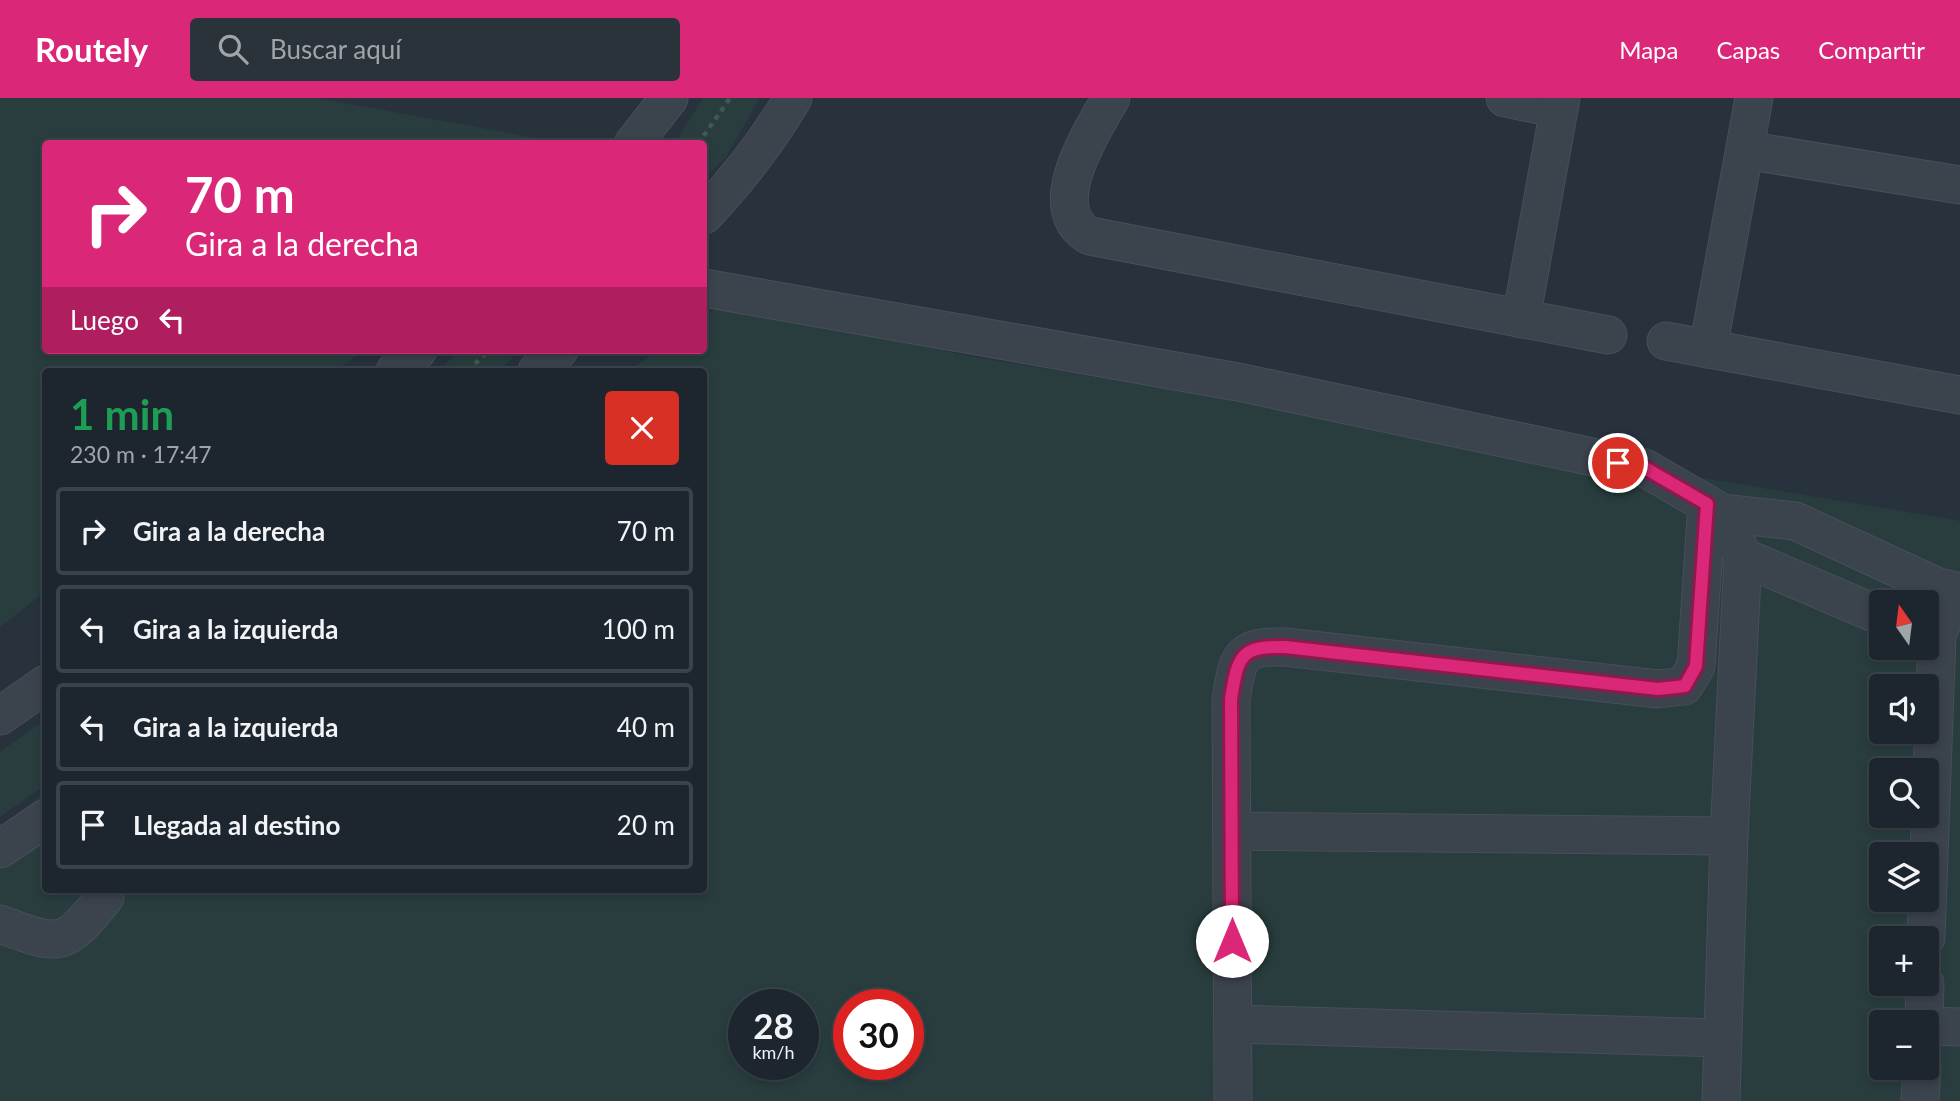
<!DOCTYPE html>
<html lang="es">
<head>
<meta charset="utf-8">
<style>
	body { margin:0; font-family:Lato,sans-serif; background:#2a323a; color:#f1f3f6; height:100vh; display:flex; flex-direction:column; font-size:26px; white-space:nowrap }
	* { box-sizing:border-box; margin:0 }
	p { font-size:23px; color:#a0a5aa }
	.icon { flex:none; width:38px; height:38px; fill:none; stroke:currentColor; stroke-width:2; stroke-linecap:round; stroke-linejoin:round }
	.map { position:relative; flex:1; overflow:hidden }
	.sheet { position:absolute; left:42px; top:270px; width:665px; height:525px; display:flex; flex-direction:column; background:#1d262e; border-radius:7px; box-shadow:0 4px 10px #0003,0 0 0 2px #3b434a }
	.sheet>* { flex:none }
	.banner { position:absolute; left:42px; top:42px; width:665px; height:214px; border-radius:7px; box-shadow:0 4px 10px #0003,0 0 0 2px #3b434a; background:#db2777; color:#fff; overflow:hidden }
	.needle { width:46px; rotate:346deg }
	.buttons { position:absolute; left:1869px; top:492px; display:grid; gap:14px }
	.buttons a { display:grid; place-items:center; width:70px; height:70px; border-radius:7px; background:#1d262e; box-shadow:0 4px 10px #0003,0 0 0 2px #3b434a; font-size:35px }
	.speed { position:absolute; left:728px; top:891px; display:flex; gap:14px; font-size:35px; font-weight:700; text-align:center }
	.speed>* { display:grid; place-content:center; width:91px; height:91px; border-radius:50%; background:#1d262e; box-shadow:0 4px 10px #0003,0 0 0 2px #3b434a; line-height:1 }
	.speed small { font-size:18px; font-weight:400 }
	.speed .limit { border:10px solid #d22; background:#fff; color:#111 }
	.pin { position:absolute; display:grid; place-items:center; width:60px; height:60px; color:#fff; margin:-30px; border:4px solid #fff; border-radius:50%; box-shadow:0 2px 7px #0007 }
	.me { position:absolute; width:77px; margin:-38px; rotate:0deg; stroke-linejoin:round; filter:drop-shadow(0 0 5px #0008) }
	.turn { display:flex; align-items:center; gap:24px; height:147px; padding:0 28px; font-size:32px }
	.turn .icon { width:91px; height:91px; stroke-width:2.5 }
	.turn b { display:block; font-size:49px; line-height:60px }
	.then { display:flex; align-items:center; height:66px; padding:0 28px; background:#0003; gap:14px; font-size:26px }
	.round { display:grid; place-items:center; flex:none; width:74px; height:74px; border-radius:7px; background:#2a323a }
	.headline { display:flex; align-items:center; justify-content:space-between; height:119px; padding:0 28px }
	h1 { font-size:42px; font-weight:700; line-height:52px; color:#1e9e55 }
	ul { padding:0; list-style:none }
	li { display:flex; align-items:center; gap:21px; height:88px; margin:0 14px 10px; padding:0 14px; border:4px solid #3b434a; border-radius:7px }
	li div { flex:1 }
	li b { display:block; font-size:26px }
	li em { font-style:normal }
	header { display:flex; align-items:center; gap:42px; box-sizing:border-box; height:98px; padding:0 35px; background:#db2777; color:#fff }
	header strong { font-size:33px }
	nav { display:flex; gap:38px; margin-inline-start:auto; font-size:24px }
	.search { width:490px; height:63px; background:#2a323a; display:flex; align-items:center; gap:18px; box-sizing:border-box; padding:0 24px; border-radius:7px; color:#a0a5aa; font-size:26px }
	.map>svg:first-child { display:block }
</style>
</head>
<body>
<header>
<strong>Routely</strong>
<div class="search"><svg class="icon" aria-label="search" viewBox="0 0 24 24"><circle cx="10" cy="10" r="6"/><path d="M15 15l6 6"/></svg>Buscar aquí</div>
<nav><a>Mapa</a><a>Capas</a><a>Compartir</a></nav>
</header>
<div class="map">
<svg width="1960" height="1003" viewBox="0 0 1960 1003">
	<rect width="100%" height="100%" fill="#27323d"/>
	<g fill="#293d3e" fill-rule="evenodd">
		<path d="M0 0H317L563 45 46 46V252H364L336 273H46L45 494 0 529Z"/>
		<path d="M703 0H760L726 59 704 80V46L675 45Z"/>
		<path d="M730 200 963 257 1960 423V1003H0V732L45 694 46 791H704V273H628L658 252H704V219ZM1881 504H1927V550H1881ZM1881 588H1927V634H1881ZM1881 672H1927V718H1881ZM1881 756H1927V802H1881ZM1881 840H1927V886H1881ZM744 906H803V966H744ZM849 906H908V966H849ZM1881 924H1927V970H1881Z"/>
		<path d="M460 252H521L498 273H438Z"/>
		<path d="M45 622V687L0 719V654Z"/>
	</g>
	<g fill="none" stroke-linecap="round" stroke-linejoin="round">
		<defs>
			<g id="minor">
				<path d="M1111 0C1092 33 1041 111 1090 138L1608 237"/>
				<path d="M1505 0 1559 11"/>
				<path d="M633 46 669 0"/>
				<path d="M1745 52 1960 87"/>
				<path d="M704 117C738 81 768 43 793 0"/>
				<path d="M704 190 1238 284 1645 370 1722 415 1795 423 1938 489 1960 494"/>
				<path d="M1521 221 1561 0"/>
				<path d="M1666 243 1960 297"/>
				<path d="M1708 251 1754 0"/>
				<path d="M395 273 418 252"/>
				<path d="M537 273 559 252"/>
				<path d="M1733 438 1743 459 1881 518"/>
				<path d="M0 618 46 586"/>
				<path d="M1232 733 1729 738"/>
				<path d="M0 751 46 720"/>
				<path d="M0 826C61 849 64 850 105 799L104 791"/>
				<path d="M1926 840 1937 537 1955 493"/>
				<path d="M1924 924 1925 886"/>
				<path d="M1233 926 1721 940"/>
				<path d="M1927 928 1960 929"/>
				<path d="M1233 1003 1231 602C1238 559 1238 548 1285 549L1658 591 1684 588 1696 568 1707 406"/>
				<path d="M1721 1003 1729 738 1743 459"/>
				<path d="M1920 1003 1922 970"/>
			</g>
		</defs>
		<use href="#minor" stroke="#474f5a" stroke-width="39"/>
		<g stroke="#425656" stroke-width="4.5" stroke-dasharray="5 5" stroke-linecap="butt">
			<path d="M698 46 730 0"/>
			<path d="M468 273 489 252"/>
		</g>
		<use href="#minor" stroke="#3b434d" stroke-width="37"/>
	</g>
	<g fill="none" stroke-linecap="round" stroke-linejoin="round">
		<defs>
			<path id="route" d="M1232 843 1231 601C1238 559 1239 548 1285 549L1658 591 1685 588 1696 568 1707 406 1645 370 1618 365"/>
		</defs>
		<use href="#route" stroke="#8e194d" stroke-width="18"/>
		<use href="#route" stroke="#db2777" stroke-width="12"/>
	</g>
</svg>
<div class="buttons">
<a><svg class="needle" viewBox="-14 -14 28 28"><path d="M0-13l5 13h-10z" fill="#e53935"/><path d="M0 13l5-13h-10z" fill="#a0a5aa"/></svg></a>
<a><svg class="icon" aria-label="sound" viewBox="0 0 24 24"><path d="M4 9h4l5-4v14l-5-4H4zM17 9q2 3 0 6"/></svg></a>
<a><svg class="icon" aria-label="search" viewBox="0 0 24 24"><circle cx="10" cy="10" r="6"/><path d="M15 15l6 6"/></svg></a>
<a><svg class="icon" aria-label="layers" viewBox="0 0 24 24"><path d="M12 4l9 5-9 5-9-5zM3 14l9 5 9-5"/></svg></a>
<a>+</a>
<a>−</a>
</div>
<div class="speed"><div>28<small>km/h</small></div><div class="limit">30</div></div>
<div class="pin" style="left:1618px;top:365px;background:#d93025"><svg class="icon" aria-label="arrive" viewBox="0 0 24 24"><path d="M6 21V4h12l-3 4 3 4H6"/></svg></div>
<svg class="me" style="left:1232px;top:843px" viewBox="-20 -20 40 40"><circle r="19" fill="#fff"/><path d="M0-13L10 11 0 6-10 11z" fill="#db2777"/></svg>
<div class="banner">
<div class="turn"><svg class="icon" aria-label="right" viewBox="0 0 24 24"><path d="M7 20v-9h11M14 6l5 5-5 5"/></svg><div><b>70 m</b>Gira a la derecha</div></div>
<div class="then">Luego<svg class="icon" aria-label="left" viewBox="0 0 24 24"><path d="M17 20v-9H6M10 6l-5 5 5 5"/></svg></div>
</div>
<section class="sheet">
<div class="headline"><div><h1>1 min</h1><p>230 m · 17:47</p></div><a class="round" style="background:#d93025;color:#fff"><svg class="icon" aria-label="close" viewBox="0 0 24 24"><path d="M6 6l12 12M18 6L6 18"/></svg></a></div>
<ul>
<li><svg class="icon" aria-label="right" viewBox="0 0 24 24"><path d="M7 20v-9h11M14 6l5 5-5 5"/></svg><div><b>Gira a la derecha</b></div><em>70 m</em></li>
<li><svg class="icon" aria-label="left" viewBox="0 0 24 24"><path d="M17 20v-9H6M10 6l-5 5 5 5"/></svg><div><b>Gira a la izquierda</b></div><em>100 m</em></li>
<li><svg class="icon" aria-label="left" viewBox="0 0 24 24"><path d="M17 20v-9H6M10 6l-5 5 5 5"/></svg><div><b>Gira a la izquierda</b></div><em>40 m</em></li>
<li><svg class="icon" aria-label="arrive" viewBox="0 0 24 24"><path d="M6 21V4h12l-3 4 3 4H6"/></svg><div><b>Llegada al destino</b></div><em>20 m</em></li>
</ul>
</section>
</div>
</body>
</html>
